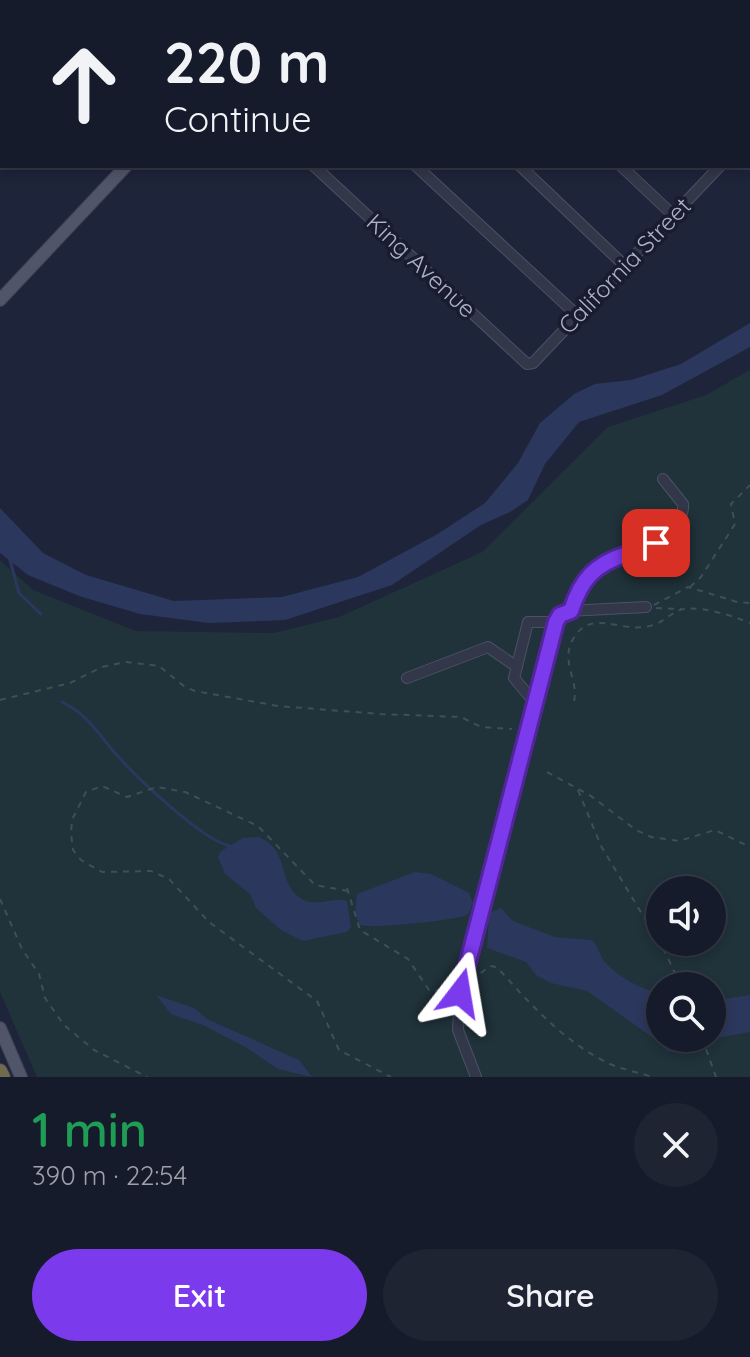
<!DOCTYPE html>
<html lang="en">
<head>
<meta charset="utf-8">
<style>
	body { margin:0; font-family:Quicksand,sans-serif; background:#1f2433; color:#f1f3f6; height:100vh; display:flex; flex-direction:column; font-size:30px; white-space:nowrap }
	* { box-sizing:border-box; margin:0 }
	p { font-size:26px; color:#9ea1a9 }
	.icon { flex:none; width:44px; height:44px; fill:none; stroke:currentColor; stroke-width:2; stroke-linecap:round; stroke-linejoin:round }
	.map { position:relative; height:1077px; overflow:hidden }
	.drawer { display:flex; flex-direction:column; background:#161b2b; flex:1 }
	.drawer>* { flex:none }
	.top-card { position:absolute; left:0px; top:0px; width:750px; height:168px; box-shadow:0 4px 12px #0003,0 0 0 2px #353947; background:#161b2b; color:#f1f3f6; overflow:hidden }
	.fabs { position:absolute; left:646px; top:876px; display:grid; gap:16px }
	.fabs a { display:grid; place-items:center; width:80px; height:80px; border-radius:50%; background:#161b2b; box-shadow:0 4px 12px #0003,0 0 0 2px #353947; font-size:40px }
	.pin { position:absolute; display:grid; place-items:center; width:68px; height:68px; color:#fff; margin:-34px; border-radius:16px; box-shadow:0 4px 12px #0006 }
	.me { position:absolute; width:88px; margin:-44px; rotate:14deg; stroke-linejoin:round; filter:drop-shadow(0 0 6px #0008) }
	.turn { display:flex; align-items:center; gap:28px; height:168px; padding:0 32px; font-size:36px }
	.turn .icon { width:104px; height:104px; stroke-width:2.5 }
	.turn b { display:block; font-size:56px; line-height:68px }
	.round { display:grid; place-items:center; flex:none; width:84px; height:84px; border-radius:42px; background:#1f2433 }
	.head { display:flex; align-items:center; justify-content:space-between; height:136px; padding:0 32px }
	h1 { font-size:48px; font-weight:600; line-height:60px; color:#1e9e55 }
	.primary-button { display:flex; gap:16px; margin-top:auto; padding:16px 32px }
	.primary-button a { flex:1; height:92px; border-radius:48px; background:#7c3aed; color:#fff; font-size:32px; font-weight:600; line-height:92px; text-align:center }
	.primary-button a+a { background:#1f2433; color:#f1f3f6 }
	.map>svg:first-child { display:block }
</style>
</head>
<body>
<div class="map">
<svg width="750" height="1077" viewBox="0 0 750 1077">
	<rect width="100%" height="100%" fill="#1e2439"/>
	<path fill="#20323a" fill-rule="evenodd" d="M750 370V1077H37L0 992V560L33 590 136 631 274 633 339 617 482 552 608 427 706 395ZM660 890H712V942H660ZM660 986H712V1038H660Z"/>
	<g fill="#2c375e">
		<path d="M750 323V347L662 395 579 422 545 464 528 500 510 512 481 525 392 585 285 620 209 623 140 614 79 596 28 575 0 553V508L43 553 86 575 174 601 282 597 358 577 436 535 485 503 518 463 540 423 574 394 595 384 631 380 681 364Z"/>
		<path d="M259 837C292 851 276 886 304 900 317 907 333 896 347 901L351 927 347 932 303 941 281 930 256 908 250 894 225 874 218 857 221 851 243 838Z"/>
		<path d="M415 872 431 874 469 893 473 903C471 906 470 911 468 914 462 920 372 929 360 925L355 914 357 894Z"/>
		<path d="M501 908 513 921 555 937 592 940C599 947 599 955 605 962 619 978 640 988 660 994V1038H694V1041L679 1053 667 1051 659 1042 587 991 551 983 536 975 526 962 487 948 489 913Z"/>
		<path d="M156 995 194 1008 207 1019 299 1060 312 1077 278 1069 247 1048 203 1025 171 1014Z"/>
		<path d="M750 995V1032L711 1039 712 1001Z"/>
	</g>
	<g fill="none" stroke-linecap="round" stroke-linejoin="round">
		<g stroke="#2c375e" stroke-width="3">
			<path d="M10 560 19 593 41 614"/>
			<path d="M62 702C87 714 97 732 115 753 134 775 203 841 230 846"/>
		</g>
		<defs>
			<g id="minor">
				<path d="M88 0 90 2"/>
				<path d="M344 0 346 2"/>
				<path d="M444 0 446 2"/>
				<path d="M546 0 549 2"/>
				<path d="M654 0 656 2"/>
				<path d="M380 2 382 0"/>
				<path d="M748 88 750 90"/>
				<path d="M748 137 750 135"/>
				<path d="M314 166 527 364 533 363 720 166"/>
				<path d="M416 166 578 316"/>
				<path d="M520 166 625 266"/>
				<path d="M621 166 673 215"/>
				<path d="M571 611C576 594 582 578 596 567 611 554 633 557 650 548 664 541 685 521 683 504L663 479"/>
				<path d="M407 678 488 647 517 667"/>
				<path d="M535 703 514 678 528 622H556"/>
				<path d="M476 1077 458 1030 460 991 556 622 567 611 646 607"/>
			</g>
			<g id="major">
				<path d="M280 2 282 0"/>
				<path d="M0 300 126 166"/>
				<path d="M0 1028 21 1077"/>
			</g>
			<path id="highway" d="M0 1071 3 1077"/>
		</defs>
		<use href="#minor" stroke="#4d5165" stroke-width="12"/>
		<use href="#major" stroke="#3c4053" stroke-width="14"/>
		<use href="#highway" stroke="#3a3e51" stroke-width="16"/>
		<g stroke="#3e4f58" stroke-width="2" stroke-dasharray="6 6" stroke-linecap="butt">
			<path d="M690 587 701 577 735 524 731 504 750 485"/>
			<path d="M654 605 688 587 737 602 750 603"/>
			<path d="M656 608 681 609"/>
			<path d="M0 700 70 683 102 667 126 662 159 666 185 687 195 691 278 706 380 714 461 717 481 727 512 729"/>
			<path d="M574 701C579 681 561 663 572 641 589 608 617 631 644 627 660 625 665 618 677 611 694 603 734 616 750 623"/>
			<path d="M547 772 591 796 636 830 651 837 679 841 715 830 750 847"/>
			<path d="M578 790 601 846 665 952 681 986"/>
			<path d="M347 888 360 930 408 959 429 990 451 991"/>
			<path d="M348 891 315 885 258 826 185 792 157 787 127 797 102 786 86 792 72 820 71 833 73 850 81 860 102 872 151 871 169 879 209 922 317 1001 339 1050 391 1077"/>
			<path d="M0 899 22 949 39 974 45 998 64 1025 94 1050 147 1077"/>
			<path d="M470 994 477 976 490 966 497 967C529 1003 565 1043 610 1064 624 1070 638 1072 652 1077"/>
			<path d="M702 1038 716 1077"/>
		</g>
		<use href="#minor" stroke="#32374a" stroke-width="10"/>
		<use href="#major" stroke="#50556a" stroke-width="12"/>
		<use href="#highway" stroke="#706a4e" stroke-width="14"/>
	</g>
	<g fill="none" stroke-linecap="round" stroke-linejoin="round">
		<defs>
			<path id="route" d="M460 993 556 622 560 615 571 611C581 579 595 564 627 554 637 551 647 550 656 543"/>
		</defs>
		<use href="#route" stroke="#51269a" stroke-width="20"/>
		<use href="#route" stroke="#7c3aed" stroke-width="14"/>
	</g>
	<g text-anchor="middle" stroke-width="7" stroke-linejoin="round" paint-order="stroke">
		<g font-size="24" fill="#acb1c7" stroke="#181c2e">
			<text transform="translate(421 266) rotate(43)" y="8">King Avenue</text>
			<text transform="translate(625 266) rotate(-46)" y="8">California Street</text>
		</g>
	</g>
</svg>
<div class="fabs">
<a><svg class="icon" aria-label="sound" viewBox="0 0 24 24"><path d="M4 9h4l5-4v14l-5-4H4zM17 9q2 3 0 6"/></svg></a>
<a><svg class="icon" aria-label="search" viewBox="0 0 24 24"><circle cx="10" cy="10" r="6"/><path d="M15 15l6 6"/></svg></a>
</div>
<div class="pin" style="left:656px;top:543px;background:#d93025"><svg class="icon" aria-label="arrive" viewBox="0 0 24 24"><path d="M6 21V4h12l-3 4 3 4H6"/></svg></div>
<svg class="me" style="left:460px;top:993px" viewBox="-20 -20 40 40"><path d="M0-17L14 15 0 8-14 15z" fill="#7c3aed" stroke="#fff" stroke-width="4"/></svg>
<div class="top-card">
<div class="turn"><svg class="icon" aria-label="ahead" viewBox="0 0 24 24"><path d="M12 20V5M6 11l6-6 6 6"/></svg><div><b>220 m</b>Continue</div></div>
</div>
</div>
<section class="drawer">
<div class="head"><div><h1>1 min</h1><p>390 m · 22:54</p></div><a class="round"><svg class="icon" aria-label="close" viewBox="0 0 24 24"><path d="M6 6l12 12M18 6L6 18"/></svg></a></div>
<div class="primary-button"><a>Exit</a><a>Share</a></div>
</section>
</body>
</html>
